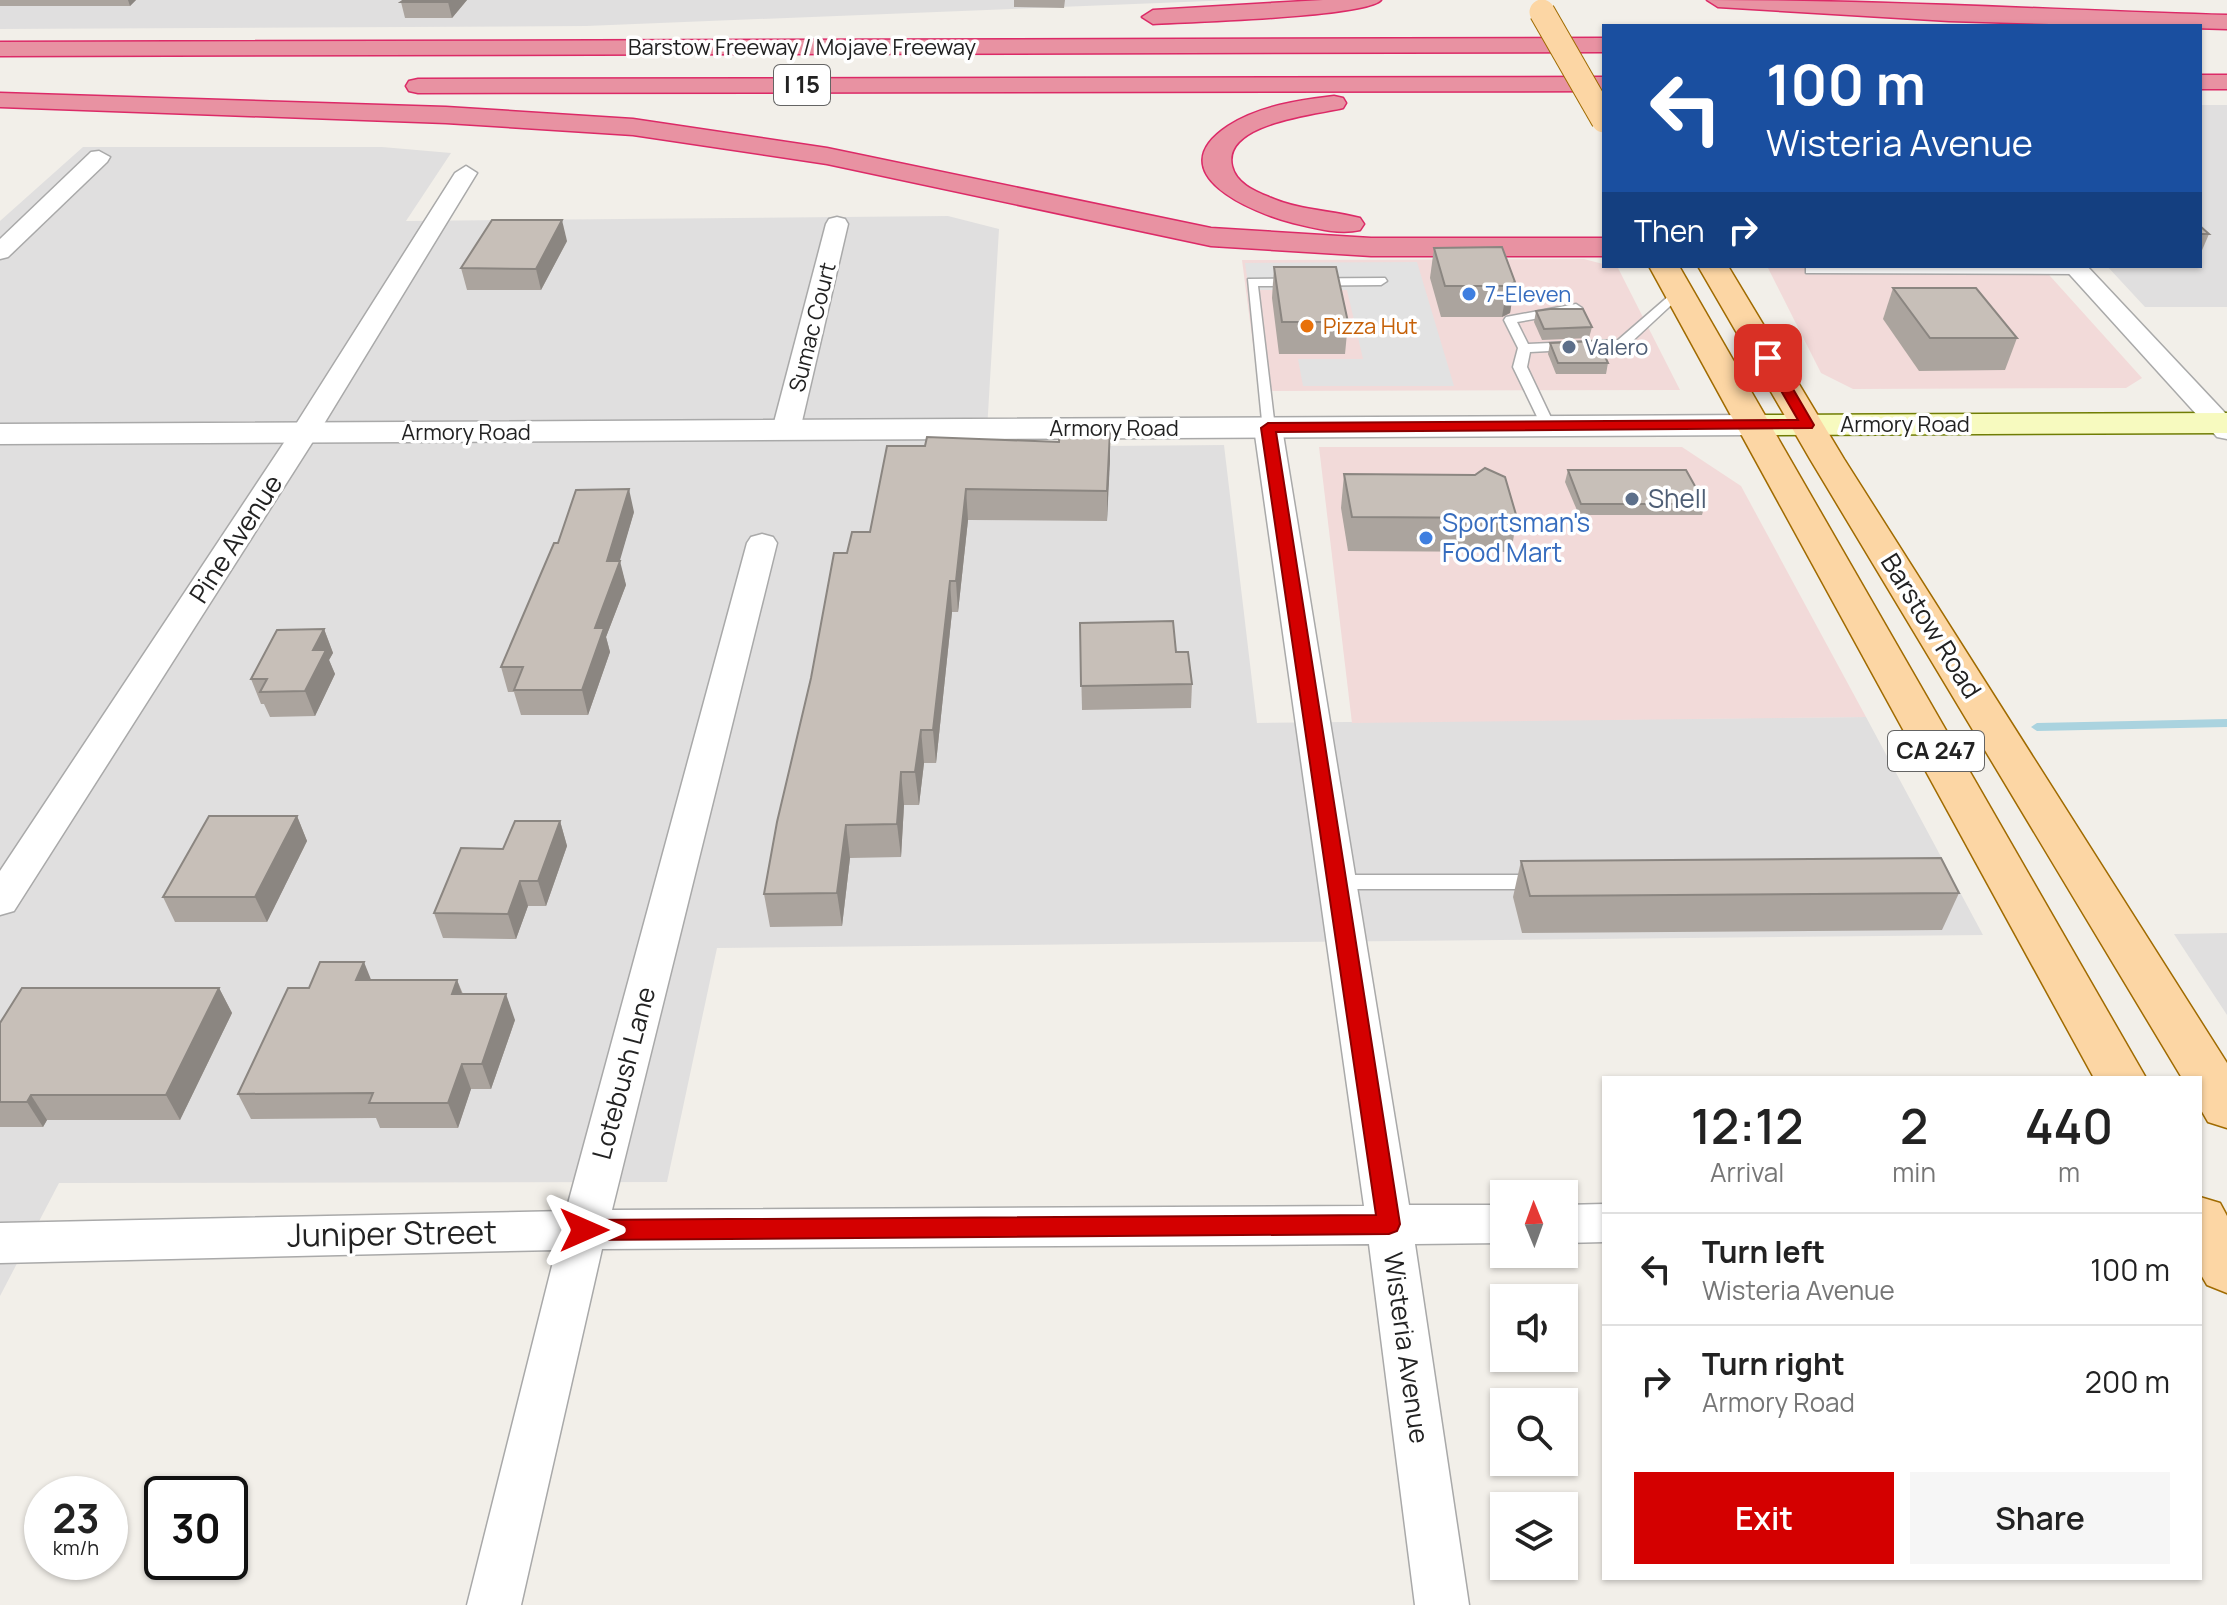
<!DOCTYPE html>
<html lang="en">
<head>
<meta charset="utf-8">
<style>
	body { margin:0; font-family:Manrope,sans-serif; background:#f6f6f6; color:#222; height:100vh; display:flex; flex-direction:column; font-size:30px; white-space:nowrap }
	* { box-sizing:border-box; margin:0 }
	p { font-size:26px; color:#767676 }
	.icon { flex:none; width:44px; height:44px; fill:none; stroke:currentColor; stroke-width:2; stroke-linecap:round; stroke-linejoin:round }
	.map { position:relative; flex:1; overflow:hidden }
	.side { position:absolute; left:1602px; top:1076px; width:600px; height:504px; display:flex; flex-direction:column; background:#fff; border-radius:0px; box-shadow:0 2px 6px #0004 }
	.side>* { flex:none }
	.banner { position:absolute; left:1602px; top:24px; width:600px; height:244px; border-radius:0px; box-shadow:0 2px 6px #0004; background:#1a4fa0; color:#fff; overflow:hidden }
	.needle { width:52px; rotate:359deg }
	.controls { position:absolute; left:1490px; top:1180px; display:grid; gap:16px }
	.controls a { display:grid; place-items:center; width:88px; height:88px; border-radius:0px; background:#fff; box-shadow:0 2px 6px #0004; font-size:40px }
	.speed { position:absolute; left:24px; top:1476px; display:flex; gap:16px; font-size:40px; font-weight:700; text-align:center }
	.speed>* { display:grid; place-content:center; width:104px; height:104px; border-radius:50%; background:#fff; box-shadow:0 2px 6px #0004; line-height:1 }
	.speed small { font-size:20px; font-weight:400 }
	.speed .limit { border:4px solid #111; border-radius:12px; background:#fff; color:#111 }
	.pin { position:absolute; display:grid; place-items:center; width:68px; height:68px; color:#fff; margin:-34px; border-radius:16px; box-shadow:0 4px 12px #0006 }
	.me { position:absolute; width:88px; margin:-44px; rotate:90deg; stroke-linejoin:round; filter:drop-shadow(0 0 6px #0008) }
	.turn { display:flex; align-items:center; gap:28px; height:168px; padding:0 32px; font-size:36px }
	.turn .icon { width:104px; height:104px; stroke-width:2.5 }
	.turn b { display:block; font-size:56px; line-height:68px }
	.then { display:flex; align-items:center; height:76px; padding:0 32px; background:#0003; gap:16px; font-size:30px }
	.eta { display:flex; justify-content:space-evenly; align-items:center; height:136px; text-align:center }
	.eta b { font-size:48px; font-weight:600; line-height:56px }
	.primary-button { display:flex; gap:16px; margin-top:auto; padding:16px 32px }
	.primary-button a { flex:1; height:92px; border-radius:0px; background:#d40000; color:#fff; font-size:32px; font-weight:600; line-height:92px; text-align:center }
	.primary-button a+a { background:#f6f6f6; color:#222 }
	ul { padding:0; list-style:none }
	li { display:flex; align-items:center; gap:24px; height:112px; padding:0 32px; border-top:2px solid #e0e0e0 }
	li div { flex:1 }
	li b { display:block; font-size:30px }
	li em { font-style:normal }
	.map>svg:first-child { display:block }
</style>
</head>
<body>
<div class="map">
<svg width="2227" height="1605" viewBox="0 0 2227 1605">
	<rect width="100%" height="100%" fill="#f2efe9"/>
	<g fill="#e0dfdf">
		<path d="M0 0H1234L586 26 0 29Z"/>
		<path d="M2200 105H2227V307H2145L2107 266H2200Z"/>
		<path d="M83 147H382L451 153 406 221 948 216 999 229 986 447 1224 445 1257 723 1866 717 1983 935 717 948 667 1182 59 1183 0 1296V221Z"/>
		<path d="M2227 933V1015L2174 934Z"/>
	</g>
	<g fill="#f2dad9">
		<path d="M1584 259 1618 268 1680 390 1259 391 1242 260Z"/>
		<path d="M1767 266H2041L2142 378 2126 388 1853 389 1821 373Z"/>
		<path d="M1319 447H1682L1741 486 1866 717 1352 723Z"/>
	</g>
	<path fill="#e2e2e2" d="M1417 262 1454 386H1303L1298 359H1363L1347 290H1249L1245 263Z"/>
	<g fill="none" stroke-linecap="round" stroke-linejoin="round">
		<path fill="#aad3df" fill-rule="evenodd" d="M2227 719V727L2037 731 2031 727 2037 723Z"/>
		<defs>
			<g id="service">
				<path d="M1810 266H2078L2084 270 2078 274 1806 273V267Z"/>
				<path d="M1385 278 1387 281 1381 285 1258 286 1275 428 1273 431H1263L1248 279Z"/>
				<path d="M1678 288 1684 292 1682 295 1626 347 1530 352 1527 367 1555 426 1553 429H1543L1513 367 1518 348 1504 320 1506 317 1576 304 1582 308 1580 311 1517 322 1528 344 1618 340Z"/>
				<path d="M1337 875H1538L1547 882 1538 889H1337L1328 882Z"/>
			</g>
			<g id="minor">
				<path d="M99 151 110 157 107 162 8 257 0 259V239L91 152Z"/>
				<path d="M466 166 477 173 319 432 14 911 0 915V871L291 432 455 173Z"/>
				<path d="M837 217 845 219 848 224 800 430 796 436 786 438 776 436 772 430 826 224 829 219Z"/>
				<path d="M2062 266H2087L2227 415V439L2217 437Z"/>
				<path d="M1268 420 1278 422 1282 428 1409 1205H1504V1243L1415 1244 1469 1605H1415L1369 1244 602 1249 521 1605H467L556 1250 0 1263V1223L566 1211 747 543 751 537 762 534 773 537 777 543 612 1210 1364 1206 1254 428 1258 422Z"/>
				<path d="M1604 1204V1242L1564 1243V1205Z"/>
			</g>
			<path id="tertiary" d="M1752 415 1764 418 1769 425 1764 432 1752 435 0 444V424Z"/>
			<path id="secondary" d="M2227 413V433L1752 435 1740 432 1735 425 1740 418 1752 415Z"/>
			<g id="primary">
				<path d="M1649 266H1679L2146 1078H2094Z"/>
				<path d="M1698 266H1728L1844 459 2227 1063V1128L2208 1122 2200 1108V1078H2182L1810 459Z"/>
				<path d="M2200 1197 2220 1203 2227 1216V1293L2207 1285 2200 1273Z"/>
			</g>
			<g id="motorway">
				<path d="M1323 0H1381C1367 17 1186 22 1153 24L1142 17 1153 10Z"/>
				<path d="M1707 0C1880 0 2054 10 2227 15V29L1949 21 1718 7Z"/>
				<path d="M1604 38V52L0 56V42Z"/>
				<rect x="2200" y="75" width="27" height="14"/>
				<path d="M1604 77V91L418 93 409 91 406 86 409 81 418 79Z"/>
				<path d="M0 93 446 107 633 119 827 148 1211 228 1371 238H1604V256H1371L1211 246 827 164 633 135 446 123 0 107Z"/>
				<path d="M1334 96 1343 98 1346 103 1343 108C1315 115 1222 123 1232 166 1236 183 1254 191 1269 197 1298 210 1329 210 1360 218L1364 224 1360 230C1339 235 1314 228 1293 223 1253 213 1157 173 1228 126 1258 106 1300 100 1334 96Z"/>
			</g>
		</defs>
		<use href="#service" stroke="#a9a9a9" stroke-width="3"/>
		<use href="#minor" stroke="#a9a9a9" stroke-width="3"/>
		<use href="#tertiary" stroke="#a9a9a9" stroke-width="3"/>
		<use href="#secondary" stroke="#707d05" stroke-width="3"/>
		<use href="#primary" stroke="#a06b00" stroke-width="3"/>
		<use href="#motorway" stroke="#dc2a67" stroke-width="3"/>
		<use href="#service" fill="#fff" fill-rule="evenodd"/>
		<use href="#minor" fill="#fff" fill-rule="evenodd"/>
		<use href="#tertiary" fill="#fff" fill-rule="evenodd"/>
		<use href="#secondary" fill="#f7fabf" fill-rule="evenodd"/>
		<use href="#primary" fill="#fcd6a4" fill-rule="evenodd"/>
		<use href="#motorway" fill="#e892a2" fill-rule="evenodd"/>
		<defs>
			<path id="primary-bridge" d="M1542 12 1604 120"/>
		</defs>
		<use href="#primary-bridge" stroke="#a06b00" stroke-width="27" stroke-linecap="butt"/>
		<use href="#primary-bridge" stroke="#fcd6a4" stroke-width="25"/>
	</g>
	<g fill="#aba49e">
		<path d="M0 0H136L130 6H0Z"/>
		<path d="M404 0H467L452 18H405L401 2Z"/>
		<path d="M1014 0H1065L1064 8 1014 7Z"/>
		<path d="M2200 234H2209L2200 255Z"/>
		<path d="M567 241 541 290H467L461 268Z"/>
		<path d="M1434 248 1515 282 1510 313 1502 317H1441L1430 278Z"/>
		<path d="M1274 267 1348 322 1345 354H1279L1272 298Z"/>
		<path d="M1893 288 2017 338 2005 370 1919 371 1883 319Z"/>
		<path d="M1536 311 1592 327 1589 338 1542 340 1534 322Z"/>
		<path d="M1550 343 1608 363 1606 374H1556L1548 354Z"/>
		<path d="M1110 431 1107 521 968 520 958 612H952L936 763H924L919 805H904L901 857 850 858 842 926 770 927 764 894 847 553 870 532 925 446 1059 442Z"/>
		<path d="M1568 470 1705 504 1702 515H1579L1565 482Z"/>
		<path d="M1344 474 1517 518 1511 552 1348 551 1341 508Z"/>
		<path d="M634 512 619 561 626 585 606 637 610 652 588 715H521L514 692H508L501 667 558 543Z"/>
		<path d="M1080 623 1176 652 1192 684 1191 708 1082 710Z"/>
		<path d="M324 629 333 653 329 660 335 674 315 716 270 717 264 704H261L251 679Z"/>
		<path d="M297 816 307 841 267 922H175L163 897Z"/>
		<path d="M560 821 567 846 546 906H528L516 939 443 938 434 913 503 849Z"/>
		<path d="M1521 861 1959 893 1942 930 1522 933 1513 897Z"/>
		<path d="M371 980H457L463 994 515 1020 491 1089H471L458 1128H380L376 1118 251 1119 238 1094 309 988Z"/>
		<path d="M219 988 232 1013 180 1120H47L43 1127H0V1023Z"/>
	</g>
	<g fill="#8b8681">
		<path d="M128 0H136L130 6Z"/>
		<path d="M450 0H467L452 18 448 2Z"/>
		<path d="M562 220 567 241 541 290 536 269Z"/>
		<path d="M1515 282 1510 313 1502 317 1507 286Z"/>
		<path d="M1110 431V461L1107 521V491Z"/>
		<path d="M629 489 634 512 616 574 620 561 626 585 606 637 610 652 588 715 582 690 607 561Z"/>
		<path d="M966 489 968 520 958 612 956 581Z"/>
		<path d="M950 581 952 612 936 763 933 730Z"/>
		<path d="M324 629 333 653 329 660 335 674 315 716 305 691 313 650Z"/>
		<path d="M921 730 924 763 919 805 915 772Z"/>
		<path d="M901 772 904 805 901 857 897 824Z"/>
		<path d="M297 816 307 841 267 922 255 897Z"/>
		<path d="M560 821 567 846 546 906 538 881Z"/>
		<path d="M846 825 850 858 842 926 837 893Z"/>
		<path d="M520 881 528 906 516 939 508 914Z"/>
		<path d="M364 962 374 987 356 980Z"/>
		<path d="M457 980 466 1005 452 994Z"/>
		<path d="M219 988 232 1013 180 1120 166 1095Z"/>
		<path d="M506 994 515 1020 491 1089 482 1064Z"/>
		<path d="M462 1064 471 1089 458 1128 448 1103Z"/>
		<path d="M31 1095 47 1120 43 1127 27 1102Z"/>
	</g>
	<g fill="#c7bfb8" stroke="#8b8681" stroke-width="2">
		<path d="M404 0H450L448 2H401Z"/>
		<path d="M492 220H562L536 269 461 268Z"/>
		<path d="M2200 226 2209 234H2200Z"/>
		<path d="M1502 247 1515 282 1507 286H1445L1434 248Z"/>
		<path d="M1274 267H1336L1348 322H1282Z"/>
		<path d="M1893 288H1976L2017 338H1930Z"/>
		<path d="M1550 309H1583L1592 327 1544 329 1536 311Z"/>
		<path d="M1598 341 1608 363H1558L1550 343Z"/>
		<path d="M1060 431H1110L1107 491 966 489 956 581H950L933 730H921L915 772H901L897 824 846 825 837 893 764 894 777 822 811 678 834 553H847L852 532H870L887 446H925L927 437 1059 442Z"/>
		<path d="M1485 468 1505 477 1517 518 1352 517 1344 474 1475 475Z"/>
		<path d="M1568 470H1686L1705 504H1581Z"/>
		<path d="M629 489 607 561H620L595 628H604L582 690H514L523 667H501L554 543H558L576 490Z"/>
		<path d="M1173 621 1176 652H1188L1192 684 1081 686 1080 623Z"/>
		<path d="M324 629 313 650H326L305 691 260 692 267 679H251L277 630Z"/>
		<path d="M209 816H297L255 897H163Z"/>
		<path d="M515 821H560L538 881H520L508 914 434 913 461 848 503 849Z"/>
		<path d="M1941 858 1959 893 1530 896 1521 861Z"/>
		<path d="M320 962H364L356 980H457L452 994H506L482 1064H462L448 1103H369L373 1093 238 1094 288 988H309Z"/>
		<path d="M22 988H219L166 1095H31L27 1102H0V1023Z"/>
	</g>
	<path fill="#d40000" stroke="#8a0000" stroke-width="2" d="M1768 354 1775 358 1814 425 1812 428 1276 432 1400 1224 1397 1231 1389 1234 584 1240 576 1237 572 1230 576 1223 584 1220 1376 1215 1261 428 1268 423 1798 420 1762 358Z"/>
	<g fill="#3f7fe0" stroke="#fff" stroke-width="3">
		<circle cx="1469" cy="294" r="8"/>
		<circle cx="1426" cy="538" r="8"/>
	</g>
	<circle fill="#e8710a" stroke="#fff" stroke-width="3" cx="1307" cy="326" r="8"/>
	<g fill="#5c6f8a" stroke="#fff" stroke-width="3">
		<circle cx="1569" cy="347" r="8"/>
		<circle cx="1632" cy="499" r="8"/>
	</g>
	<g text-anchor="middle" stroke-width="7" stroke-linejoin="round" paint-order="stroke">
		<g font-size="22" fill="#222" stroke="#fff">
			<text x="802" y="55">Barstow Freeway / Mojave Freeway</text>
			<text transform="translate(812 327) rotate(-76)" y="8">Sumac Court</text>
			<text x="1905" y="432">Armory Road</text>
			<text x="1114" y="436">Armory Road</text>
			<text x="466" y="440">Armory Road</text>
		</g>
		<g font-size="22" fill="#366cbe" stroke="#fff" text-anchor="start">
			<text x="1485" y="302">7-Eleven</text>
		</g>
		<g font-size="22" fill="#c56008" stroke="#fff" text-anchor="start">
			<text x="1323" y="334">Pizza Hut</text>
		</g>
		<g font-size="22" fill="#4e5e75" stroke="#fff" text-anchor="start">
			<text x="1585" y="355">Valero</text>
		</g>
		<g fill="#fff" stroke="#646464" stroke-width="2">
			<rect x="774" y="65" width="56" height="40" rx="6"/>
			<rect x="1888" y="731" width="96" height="40" rx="6"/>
		</g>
		<g font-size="24" font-weight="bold" fill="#222">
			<text x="802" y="93">I 15</text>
			<text x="1936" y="759">CA 247</text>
		</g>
		<g font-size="26" fill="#4e5e75" stroke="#fff" text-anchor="start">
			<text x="1648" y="508">Shell</text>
		</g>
		<g font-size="26" fill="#366cbe" stroke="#fff" text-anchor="start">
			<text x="1442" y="532">Sportsman's<tspan x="1442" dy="30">Food Mart</tspan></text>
		</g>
		<g font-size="26" fill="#222" stroke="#fff">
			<text transform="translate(236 539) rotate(-57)" y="9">Pine Avenue</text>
			<text transform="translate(1931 626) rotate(58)" y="9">Barstow Road</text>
			<text transform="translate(624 1073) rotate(-75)" y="9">Lotebush Lane</text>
			<text transform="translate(1406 1348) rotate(82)" y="9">Wisteria Avenue</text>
		</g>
		<g font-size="32" fill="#222" stroke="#fff">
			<text transform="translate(392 1234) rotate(-1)" y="11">Juniper Street</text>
		</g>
	</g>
</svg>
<div class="controls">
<a><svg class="needle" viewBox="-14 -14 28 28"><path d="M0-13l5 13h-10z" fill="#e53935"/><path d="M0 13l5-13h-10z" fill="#767676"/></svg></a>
<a><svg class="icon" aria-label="sound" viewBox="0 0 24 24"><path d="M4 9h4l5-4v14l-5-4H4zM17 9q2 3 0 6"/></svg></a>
<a><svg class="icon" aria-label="search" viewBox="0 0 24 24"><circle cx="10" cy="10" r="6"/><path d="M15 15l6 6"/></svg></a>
<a><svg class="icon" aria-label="layers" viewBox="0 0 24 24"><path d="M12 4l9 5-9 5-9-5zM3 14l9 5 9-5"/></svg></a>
</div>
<div class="speed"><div>23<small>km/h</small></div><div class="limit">30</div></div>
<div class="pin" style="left:1768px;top:358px;background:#d93025"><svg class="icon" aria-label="arrive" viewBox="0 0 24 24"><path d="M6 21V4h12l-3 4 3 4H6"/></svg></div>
<svg class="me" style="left:584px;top:1230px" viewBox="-20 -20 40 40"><path d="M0-17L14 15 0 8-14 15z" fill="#d40000" stroke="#fff" stroke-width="4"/></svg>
<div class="banner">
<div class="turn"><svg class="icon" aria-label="left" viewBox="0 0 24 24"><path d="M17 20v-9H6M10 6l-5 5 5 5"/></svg><div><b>100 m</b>Wisteria Avenue</div></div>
<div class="then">Then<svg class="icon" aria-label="right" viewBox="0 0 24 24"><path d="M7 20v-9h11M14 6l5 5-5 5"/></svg></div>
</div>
<section class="side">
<div class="eta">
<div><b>12:12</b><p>Arrival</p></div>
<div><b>2</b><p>min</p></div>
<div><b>440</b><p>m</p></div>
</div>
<ul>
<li><svg class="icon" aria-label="left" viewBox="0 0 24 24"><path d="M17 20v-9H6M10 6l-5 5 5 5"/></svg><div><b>Turn left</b><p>Wisteria Avenue</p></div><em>100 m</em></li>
<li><svg class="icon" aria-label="right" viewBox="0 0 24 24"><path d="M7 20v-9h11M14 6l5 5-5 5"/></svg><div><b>Turn right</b><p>Armory Road</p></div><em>200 m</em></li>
</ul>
<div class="primary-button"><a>Exit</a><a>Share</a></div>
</section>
</div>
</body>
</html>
